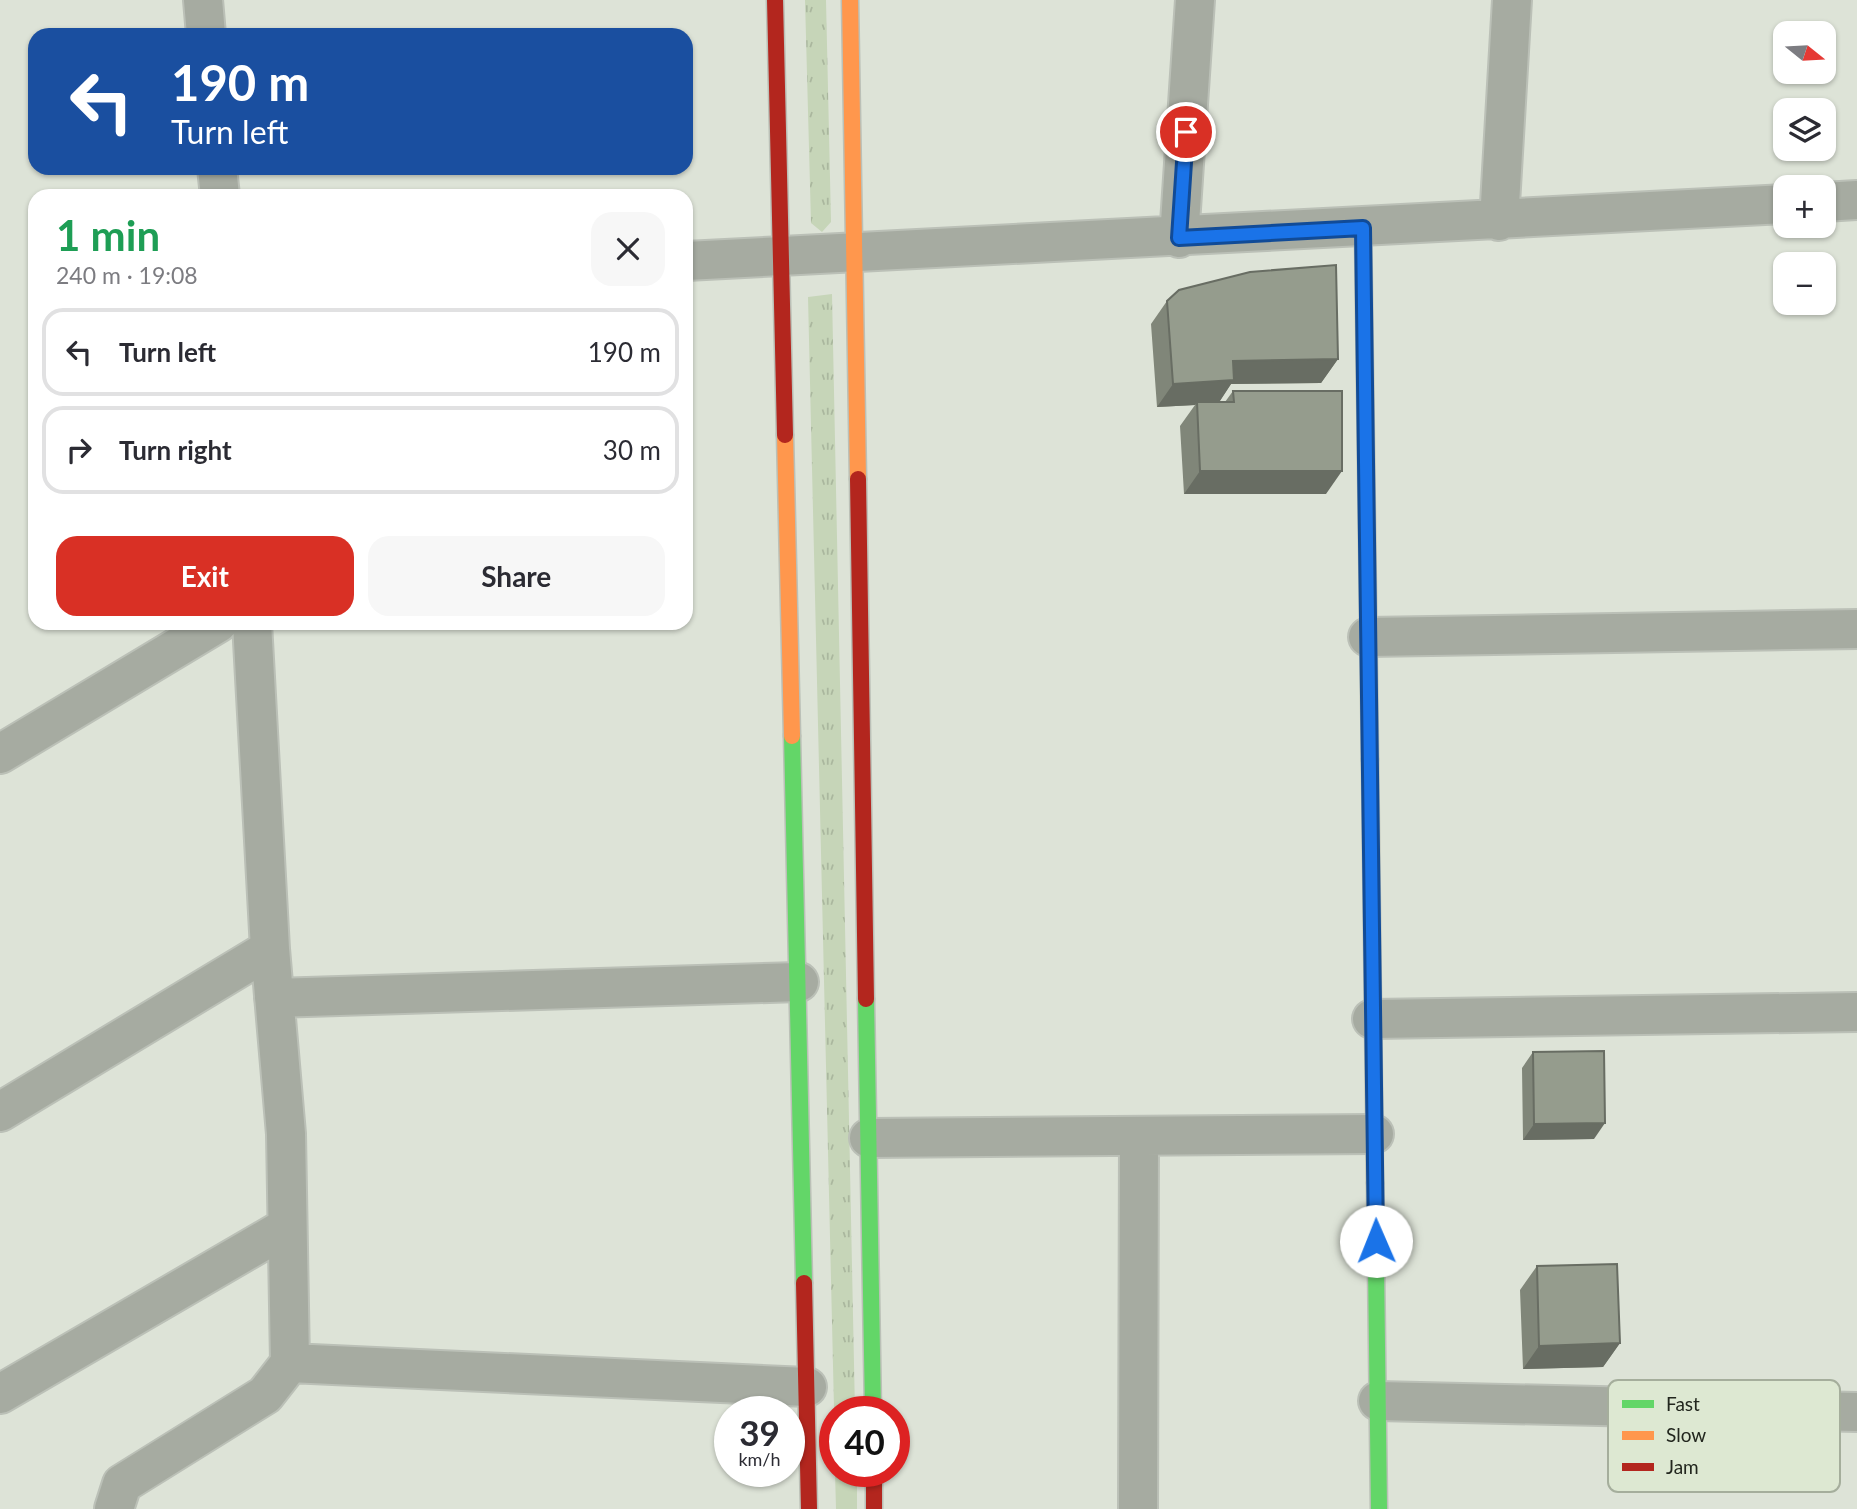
<!DOCTYPE html>
<html lang="en">
<head>
<meta charset="utf-8">
<style>
	body { margin:0; font-family:Lato,sans-serif; background:#f7f7f7; color:#2b2b33; height:100vh; display:flex; flex-direction:column; font-size:26px; white-space:nowrap }
	* { box-sizing:border-box; margin:0 }
	p { font-size:23px; color:#7c7c81 }
	.icon { flex:none; width:38px; height:38px; fill:none; stroke:currentColor; stroke-width:2; stroke-linecap:round; stroke-linejoin:round }
	.map { position:relative; flex:1; overflow:hidden }
	.side { position:absolute; left:28px; top:189px; width:665px; height:441px; display:flex; flex-direction:column; background:#fff; border-radius:21px; box-shadow:0 2px 5px #0004 }
	.side>* { flex:none }
	.guide { position:absolute; left:28px; top:28px; width:665px; height:147px; border-radius:21px; box-shadow:0 2px 5px #0004; background:#1a4fa0; color:#fff; overflow:hidden }
	.needle { width:46px; rotate:108deg }
	.fabs { position:absolute; left:1773px; top:21px; display:grid; gap:14px }
	.fabs a { display:grid; place-items:center; width:63px; height:63px; border-radius:14px; background:#fff; box-shadow:0 2px 5px #0004; font-size:35px }
	.speed { position:absolute; left:714px; top:1396px; display:flex; gap:14px; font-size:35px; font-weight:700; text-align:center }
	.speed>* { display:grid; place-content:center; width:91px; height:91px; border-radius:50%; background:#fff; box-shadow:0 2px 5px #0004; line-height:1 }
	.speed small { font-size:18px; font-weight:400 }
	.speed .limit { border:10px solid #d22; background:#fff; color:#111 }
	.pin { position:absolute; display:grid; place-items:center; width:60px; height:60px; color:#fff; margin:-30px; border:4px solid #fff; border-radius:50%; box-shadow:0 2px 7px #0007 }
	.me { position:absolute; width:77px; margin:-38px; rotate:359deg; stroke-linejoin:round; filter:drop-shadow(0 0 5px #0008) }
	.turn { display:flex; align-items:center; gap:24px; height:147px; padding:0 28px; font-size:32px }
	.turn .icon { width:91px; height:91px; stroke-width:2.5 }
	.turn b { display:block; font-size:49px; line-height:60px }
	.round { display:grid; place-items:center; flex:none; width:74px; height:74px; border-radius:21px; background:#f7f7f7 }
	.overview { display:flex; align-items:center; justify-content:space-between; height:119px; padding:0 28px }
	h1 { font-size:42px; font-weight:700; line-height:52px; color:#1e9e55 }
	.action { display:flex; gap:14px; margin-top:auto; padding:14px 28px }
	.action a { flex:1; height:80px; border-radius:21px; background:#d93025; color:#fff; font-size:28px; font-weight:700; line-height:80px; text-align:center }
	.action a+a { background:#f7f7f7; color:#2b2b33 }
	ul { padding:0; list-style:none }
	li { display:flex; align-items:center; gap:21px; height:88px; margin:0 14px 10px; padding:0 14px; border:4px solid #e1e1e2; border-radius:21px }
	li div { flex:1 }
	li b { display:block; font-size:26px }
	li em { font-style:normal }
	.map>svg:first-child { display:block }
</style>
</head>
<body>
<div class="map">
<svg width="1857" height="1509" viewBox="0 0 1857 1509">
	<defs>
		<pattern id="grass-tufts" width="24" height="20" patternUnits="userSpaceOnUse" patternTransform="scale(1.75)"><rect width="24" height="20" fill="#c6d5b8"/><path d="M3 7l-1-3M5 7V3M7 7l1-3M15 17l-1-3M17 17v-4M19 17l1-3" fill="none" stroke="#aab79e"/></pattern>
	</defs>
	<rect width="100%" height="100%" fill="#dde3d7"/>
	<path fill="url(#grass-tufts)" d="M805 0H826L831 222 822 232 811 223Z
		M832 294 855 1412H835V1451L808 297Z
		M835 1472H857V1509H836Z"/>
	<g fill="none" stroke-linecap="round" stroke-linejoin="round">
		<g stroke="#bbc0b7" stroke-width="42">
			<path id="street" d="M203 0 206 35
				M217 168 220 196
				M1824 202 1857 200
				M1499 221 1512 0
				M1179 238 1195 0
				M686 261 1785 204
				M1368 637 1857 629
				M0 754 218 623
				M274 998 799 982
				M1372 1019 1857 1012
				M0 1112 270 949
				M869 1138 1374 1134
				M290 1363 807 1387
				M0 1394 287 1227
				M1378 1401 1857 1412
				M114 1509 122 1484 265 1395 290 1363 286 1134 270 949 252 623
				M1138 1509 1139 1136"/>
		</g>
		<g stroke="#bbc0b7" stroke-width="19">
			<path id="fast" d="M1363 228 1370 759
				M792 736 804 1283
				M866 999 873 1412
				M1375 1183 1379 1509"/>
		</g>
		<g stroke="#bbc0b7" stroke-width="19">
			<path id="slow" d="M850 0 858 479
				M785 435 792 736"/>
		</g>
		<g stroke="#bbc0b7" stroke-width="19">
			<path id="jam" d="M775 0 785 435
				M858 479 866 999
				M1370 759 1375 1183
				M804 1283 809 1509
				M874 1472V1509"/>
		</g>
		<use href="#street" stroke="#a6aba1" stroke-width="38"/>
		<use href="#fast" stroke="#63d668" stroke-width="16"/>
		<use href="#slow" stroke="#ff974d" stroke-width="16"/>
		<use href="#jam" stroke="#b3261e" stroke-width="16"/>
	</g>
	<path fill="#808679" d="M1167 301 1338 359 1321 383 1231 384 1219 402H1225L1233 391 1326 494H1184L1180 426 1195 405 1157 407 1151 324Z
		M1533 1052 1594 1139 1523 1140 1522 1068Z
		M1537 1266 1620 1343 1603 1367 1523 1369 1520 1290Z"/>
	<path fill="#686d63" d="M1338 359 1321 383 1231 384 1218 404 1197 402 1195 405 1157 407 1173 384 1233 361Z
		M1200 471H1342L1326 494H1184Z
		M1605 1123 1594 1139 1523 1140 1534 1124Z
		M1620 1343 1603 1367 1523 1369 1539 1346Z"/>
	<path fill="#959c8d" stroke="#686d63" stroke-width="2" d="M1336 265 1338 359 1233 361 1234 380 1173 384 1167 301 1179 290 1250 272Z
		M1233 391H1342V471H1200L1197 402H1234Z
		M1604 1051 1605 1123 1534 1124 1533 1052Z
		M1617 1264 1620 1343 1539 1346 1537 1266Z"/>
	<g fill="none" stroke-linecap="round" stroke-linejoin="round">
		<g stroke="#114b97" stroke-width="18">
			<path id="route" d="M1186 132 1179 238 1363 228 1376 1241"/>
		</g>
		<use href="#route" stroke="#1a73e8" stroke-width="12"/>
	</g>
	<rect x="1608" y="1380" width="232" height="112" rx="10" fill="#dde8d2" stroke="#a5ae9c" stroke-width="2"/>
	<rect x="1622" y="1400" width="32" height="8" fill="#63d668"/>
	<rect x="1622" y="1431" width="32" height="9" fill="#ff974d"/>
	<rect x="1622" y="1463" width="32" height="8" fill="#b3261e"/>
	<g font-size="19" fill="#22261e">
		<text x="1666" y="1411">Fast</text>
		<text x="1666" y="1442">Slow</text>
		<text x="1666" y="1474">Jam</text>
	</g>
</svg>
<div class="fabs">
<a><svg class="needle" viewBox="-14 -14 28 28"><path d="M0-13l5 13h-10z" fill="#e53935"/><path d="M0 13l5-13h-10z" fill="#7c7c81"/></svg></a>
<a><svg class="icon" aria-label="layers" viewBox="0 0 24 24"><path d="M12 4l9 5-9 5-9-5zM3 14l9 5 9-5"/></svg></a>
<a>+</a>
<a>−</a>
</div>
<div class="speed"><div>39<small>km/h</small></div><div class="limit">40</div></div>
<div class="pin" style="left:1186px;top:132px;background:#d93025"><svg class="icon" aria-label="arrive" viewBox="0 0 24 24"><path d="M6 21V4h12l-3 4 3 4H6"/></svg></div>
<svg class="me" style="left:1376px;top:1241px" viewBox="-20 -20 40 40"><circle r="19" fill="#fff"/><path d="M0-13L10 11 0 6-10 11z" fill="#1a73e8"/></svg>
<div class="guide">
<div class="turn"><svg class="icon" aria-label="left" viewBox="0 0 24 24"><path d="M17 20v-9H6M10 6l-5 5 5 5"/></svg><div><b>190 m</b>Turn left</div></div>
</div>
<section class="side">
<div class="overview"><div><h1>1 min</h1><p>240 m · 19:08</p></div><a class="round"><svg class="icon" aria-label="close" viewBox="0 0 24 24"><path d="M6 6l12 12M18 6L6 18"/></svg></a></div>
<ul>
<li><svg class="icon" aria-label="left" viewBox="0 0 24 24"><path d="M17 20v-9H6M10 6l-5 5 5 5"/></svg><div><b>Turn left</b></div><em>190 m</em></li>
<li><svg class="icon" aria-label="right" viewBox="0 0 24 24"><path d="M7 20v-9h11M14 6l5 5-5 5"/></svg><div><b>Turn right</b></div><em>30 m</em></li>
</ul>
<div class="action"><a>Exit</a><a>Share</a></div>
</section>
</div>
</body>
</html>
